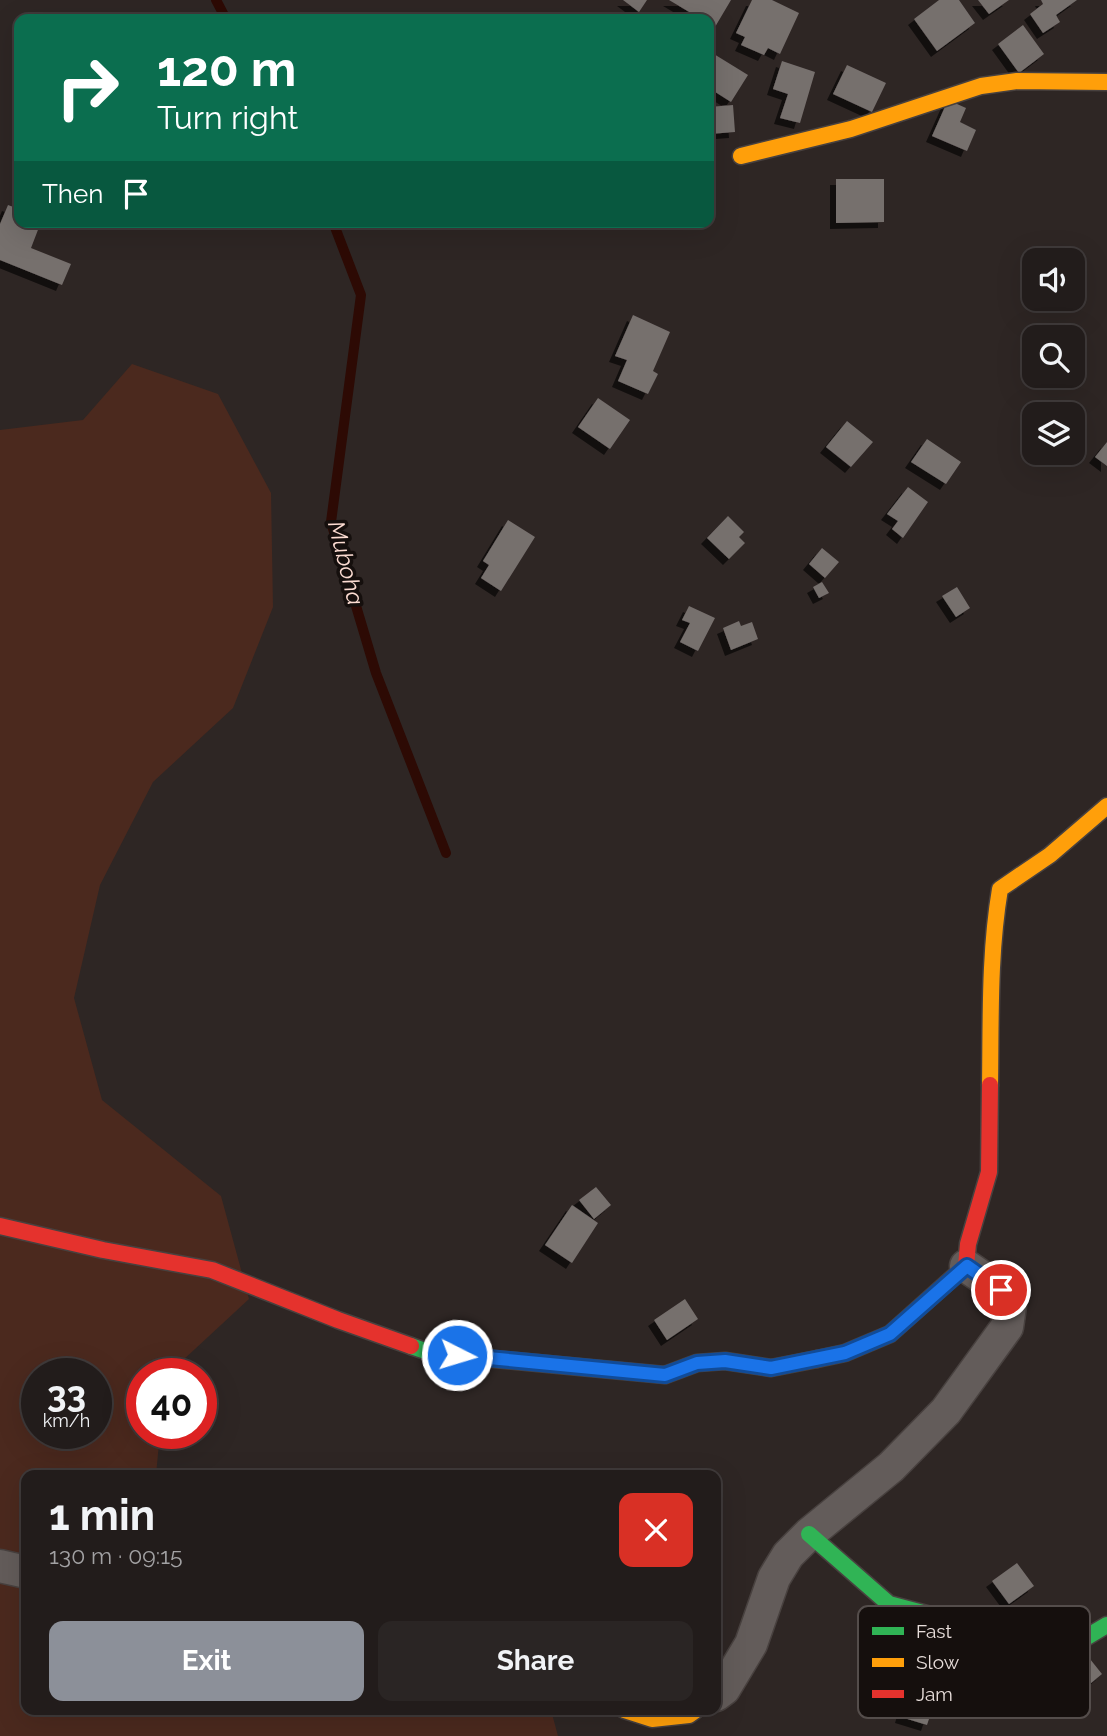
<!DOCTYPE html>
<html lang="en">
<head>
<meta charset="utf-8">
<style>
	body { margin:0; font-family:Raleway,sans-serif; background:#2a2524; color:#f1f3f6; height:100vh; display:flex; flex-direction:column; font-size:26px; white-space:nowrap }
	* { box-sizing:border-box; margin:0 }
	p { font-size:23px; color:#a2a1a3 }
	.icon { flex:none; width:38px; height:38px; fill:none; stroke:currentColor; stroke-width:2; stroke-linecap:round; stroke-linejoin:round }
	.map { position:relative; flex:1; overflow:hidden }
	.panel { position:absolute; left:21px; top:1470px; width:700px; height:245px; display:flex; flex-direction:column; background:#221c1b; border-radius:14px; box-shadow:0 7px 28px #0002,0 0 0 2px #3f3a3a }
	.panel>* { flex:none }
	.guide { position:absolute; left:14px; top:14px; width:700px; height:214px; border-radius:14px; box-shadow:0 7px 28px #0002,0 0 0 2px #3f3a3a; background:#0b6e4f; color:#fff; overflow:hidden }
	.buttons { position:absolute; left:1022px; top:248px; display:grid; gap:14px }
	.buttons a { display:grid; place-items:center; width:63px; height:63px; border-radius:14px; background:#221c1b; box-shadow:0 7px 28px #0002,0 0 0 2px #3f3a3a; font-size:35px }
	.speed { position:absolute; left:21px; top:1358px; display:flex; gap:14px; font-size:35px; font-weight:700; text-align:center }
	.speed>* { display:grid; place-content:center; width:91px; height:91px; border-radius:50%; background:#221c1b; box-shadow:0 7px 28px #0002,0 0 0 2px #3f3a3a; line-height:1 }
	.speed small { font-size:18px; font-weight:400 }
	.speed .limit { border:10px solid #d22; background:#fff; color:#111 }
	.pin { position:absolute; display:grid; place-items:center; width:60px; height:60px; color:#fff; margin:-30px; border:4px solid #fff; border-radius:50%; box-shadow:0 2px 7px #0007 }
	.me { position:absolute; width:77px; margin:-38px; rotate:95deg; stroke-linejoin:round; filter:drop-shadow(0 0 5px #0008) }
	.turn { display:flex; align-items:center; gap:24px; height:147px; padding:0 28px; font-size:32px }
	.turn .icon { width:91px; height:91px; stroke-width:2.5 }
	.turn b { display:block; font-size:49px; line-height:60px }
	.then { display:flex; align-items:center; height:66px; padding:0 28px; background:#0003; gap:14px; font-size:26px }
	.round { display:grid; place-items:center; flex:none; width:74px; height:74px; border-radius:14px; background:#2a2524 }
	.summary { display:flex; align-items:center; justify-content:space-between; height:119px; padding:0 28px }
	h1 { font-size:42px; font-weight:700; line-height:52px }
	.button { display:flex; gap:14px; margin-top:auto; padding:14px 28px }
	.button a { flex:1; height:80px; border-radius:14px; background:#8c9099; color:#fff; font-size:28px; font-weight:700; line-height:80px; text-align:center }
	.button a+a { background:#2a2524; color:#f1f3f6 }
	.map>svg:first-child { display:block }
</style>
</head>
<body>
<div class="map">
<svg width="1107" height="1736" viewBox="0 0 1107 1736">
	<defs>
		<filter id="shadow"><feDropShadow dx="-6" dy="6" stdDeviation="0" flood-color="#0009"/></filter>
	</defs>
	<rect width="100%" height="100%" fill="#2e2624"/>
	<path fill="#4b291e" fill-rule="evenodd" d="M132 364 218 394 271 493 273 607 233 708 153 782 100 885 74 998 102 1100 221 1196 249 1299 168 1374H142V1433H160L156 1475H26V1710H551L558 1736H0V430L83 420ZM37 1374H96V1433H37Z"/>
	<g fill="none" stroke-linecap="round" stroke-linejoin="round">
		<path stroke="#2d0a04" stroke-width="10" d="M216 0 226 19
			M333 222 361 295 331 522 376 673 446 853"/>
	</g>
	<path fill="#766f6d" filter="url(#shadow)" d="M623 0H647L639 12Z
		M669 0H731L715 27 709 24V19H701Z
		M752 0H772L799 13 780 54 768 48 764 55 741 45 745 37 736 33Z
		M939 0H959L975 23 937 51 914 19Z
		M978 0H1009L989 14Z
		M1041 0H1077L1056 15 1060 22 1043 33 1030 14 1043 4Z
		M661 12 672 19H657Z
		M1023 25 1044 54 1019 73 998 44Z
		M709 51 748 75 731 102 709 88Z
		M782 61 815 72 800 123 780 118 788 94 773 89Z
		M847 65 886 83 872 112 833 94Z
		M948 100 966 108 960 122 976 130 967 151 932 136Z
		M733 105 735 132 709 134V107Z
		M836 179H884V222L836 223Z
		M8 205 19 209V222H41L31 248 71 264 62 285 0 260V224Z
		M633 315 670 332 653 371 658 374 648 394 618 381 627 360 615 356Z
		M598 398 630 420 610 449 578 427Z
		M847 421 873 442 851 467 826 447Z
		M927 439 961 462 946 484 911 462Z
		M1107 442V466L1095 457Z
		M908 487 928 502 903 538 892 529 898 521 887 514Z
		M728 516 744 532 739 537 745 543 729 559 707 538Z
		M508 520 535 537 501 591 481 578 489 565 483 561Z
		M822 548 839 562 825 578 809 564Z
		M822 582 829 593 819 598 813 587Z
		M957 587 970 608 956 617 942 596Z
		M689 606 715 618 698 651 680 642 690 623 682 620Z
		M739 621 741 626 752 622 758 639 731 650 723 628Z
		M596 1187 611 1205 594 1219 579 1200Z
		M572 1205 598 1223 572 1263 545 1245Z
		M685 1299 698 1319 667 1340 654 1320Z
		M1017 1563 1034 1586 1009 1604 992 1581Z
		M1082 1649 1102 1674 1085 1688 1065 1663Z
		M908 1693 935 1701 927 1725 901 1717Z"/>
	<g fill="none" stroke-linecap="round" stroke-linejoin="round">
		<g stroke="#48413f" stroke-width="35">
			<path id="street" d="M0 1566 26 1572
				M716 1695 724 1689 751 1644 774 1578 788 1555 809 1534 891 1467 946 1411 1007 1327 1010 1306 1001 1290 966 1266"/>
		</g>
		<g stroke="#48413f" stroke-width="19">
			<path id="fast" d="M411 1346 431 1353 665 1375 697 1363 725 1361 771 1368 817 1359
				M809 1534 889 1604 953 1621 984 1632 1038 1661 1056 1658 1080 1641 1107 1625"/>
		</g>
		<g stroke="#48413f" stroke-width="19">
			<path id="slow" d="M741 156 851 129 981 86 1017 81 1107 82
				M990 1085C991 1019 989 954 1000 889L1050 855 1107 806
				M624 1710 652 1719 689 1715 696 1710"/>
		</g>
		<g stroke="#48413f" stroke-width="19">
			<path id="jam" d="M0 1226 103 1250 212 1270 338 1320 411 1346
				M817 1359 845 1353 890 1334 966 1266 968 1244 989 1172 990 1085"/>
		</g>
		<use href="#street" stroke="#635c5a" stroke-width="32"/>
		<use href="#fast" stroke="#30b455" stroke-width="16"/>
		<use href="#slow" stroke="#ff9f0a" stroke-width="16"/>
		<use href="#jam" stroke="#e5322d" stroke-width="16"/>
	</g>
	<g fill="none" stroke-linecap="round" stroke-linejoin="round">
		<g stroke="#114b97" stroke-width="18">
			<path id="route" d="M457 1355 665 1375 697 1363 725 1361 771 1368 845 1353 890 1334 967 1266 1001 1290"/>
		</g>
		<use href="#route" stroke="#1a73e8" stroke-width="12"/>
	</g>
	<g text-anchor="middle" stroke-width="7" stroke-linejoin="round" paint-order="stroke">
		<g font-size="23" font-style="italic" fill="#fcdcd2" stroke="#150f0d">
			<text transform="translate(346 563) rotate(76)" y="8">Muboha</text>
		</g>
	</g>
	<rect x="858" y="1606" width="232" height="112" rx="10" fill="#150f0d" stroke="#544d4b" stroke-width="2"/>
	<rect x="872" y="1627" width="32" height="8" fill="#30b455"/>
	<rect x="872" y="1658" width="32" height="9" fill="#ff9f0a"/>
	<rect x="872" y="1690" width="32" height="8" fill="#e5322d"/>
	<g font-size="19" fill="#e8dedb">
		<text x="916" y="1638">Fast</text>
		<text x="916" y="1669">Slow</text>
		<text x="916" y="1701">Jam</text>
	</g>
</svg>
<div class="buttons">
<a><svg class="icon" aria-label="sound" viewBox="0 0 24 24"><path d="M4 9h4l5-4v14l-5-4H4zM17 9q2 3 0 6"/></svg></a>
<a><svg class="icon" aria-label="search" viewBox="0 0 24 24"><circle cx="10" cy="10" r="6"/><path d="M15 15l6 6"/></svg></a>
<a><svg class="icon" aria-label="layers" viewBox="0 0 24 24"><path d="M12 4l9 5-9 5-9-5zM3 14l9 5 9-5"/></svg></a>
</div>
<div class="speed"><div>33<small>km/h</small></div><div class="limit">40</div></div>
<div class="pin" style="left:1001px;top:1290px;background:#d93025"><svg class="icon" aria-label="arrive" viewBox="0 0 24 24"><path d="M6 21V4h12l-3 4 3 4H6"/></svg></div>
<svg class="me" style="left:457px;top:1355px" viewBox="-20 -20 40 40"><circle r="17" fill="#1a73e8" stroke="#fff" stroke-width="3"/><path d="M0-11L8 9 0 5-8 9z" fill="#fff"/></svg>
<div class="guide">
<div class="turn"><svg class="icon" aria-label="right" viewBox="0 0 24 24"><path d="M7 20v-9h11M14 6l5 5-5 5"/></svg><div><b>120 m</b>Turn right</div></div>
<div class="then">Then<svg class="icon" aria-label="arrive" viewBox="0 0 24 24"><path d="M6 21V4h12l-3 4 3 4H6"/></svg></div>
</div>
<section class="panel">
<div class="summary"><div><h1>1 min</h1><p>130 m · 09:15</p></div><a class="round" style="background:#d93025;color:#fff"><svg class="icon" aria-label="close" viewBox="0 0 24 24"><path d="M6 6l12 12M18 6L6 18"/></svg></a></div>
<div class="button"><a>Exit</a><a>Share</a></div>
</section>
</div>
</body>
</html>
